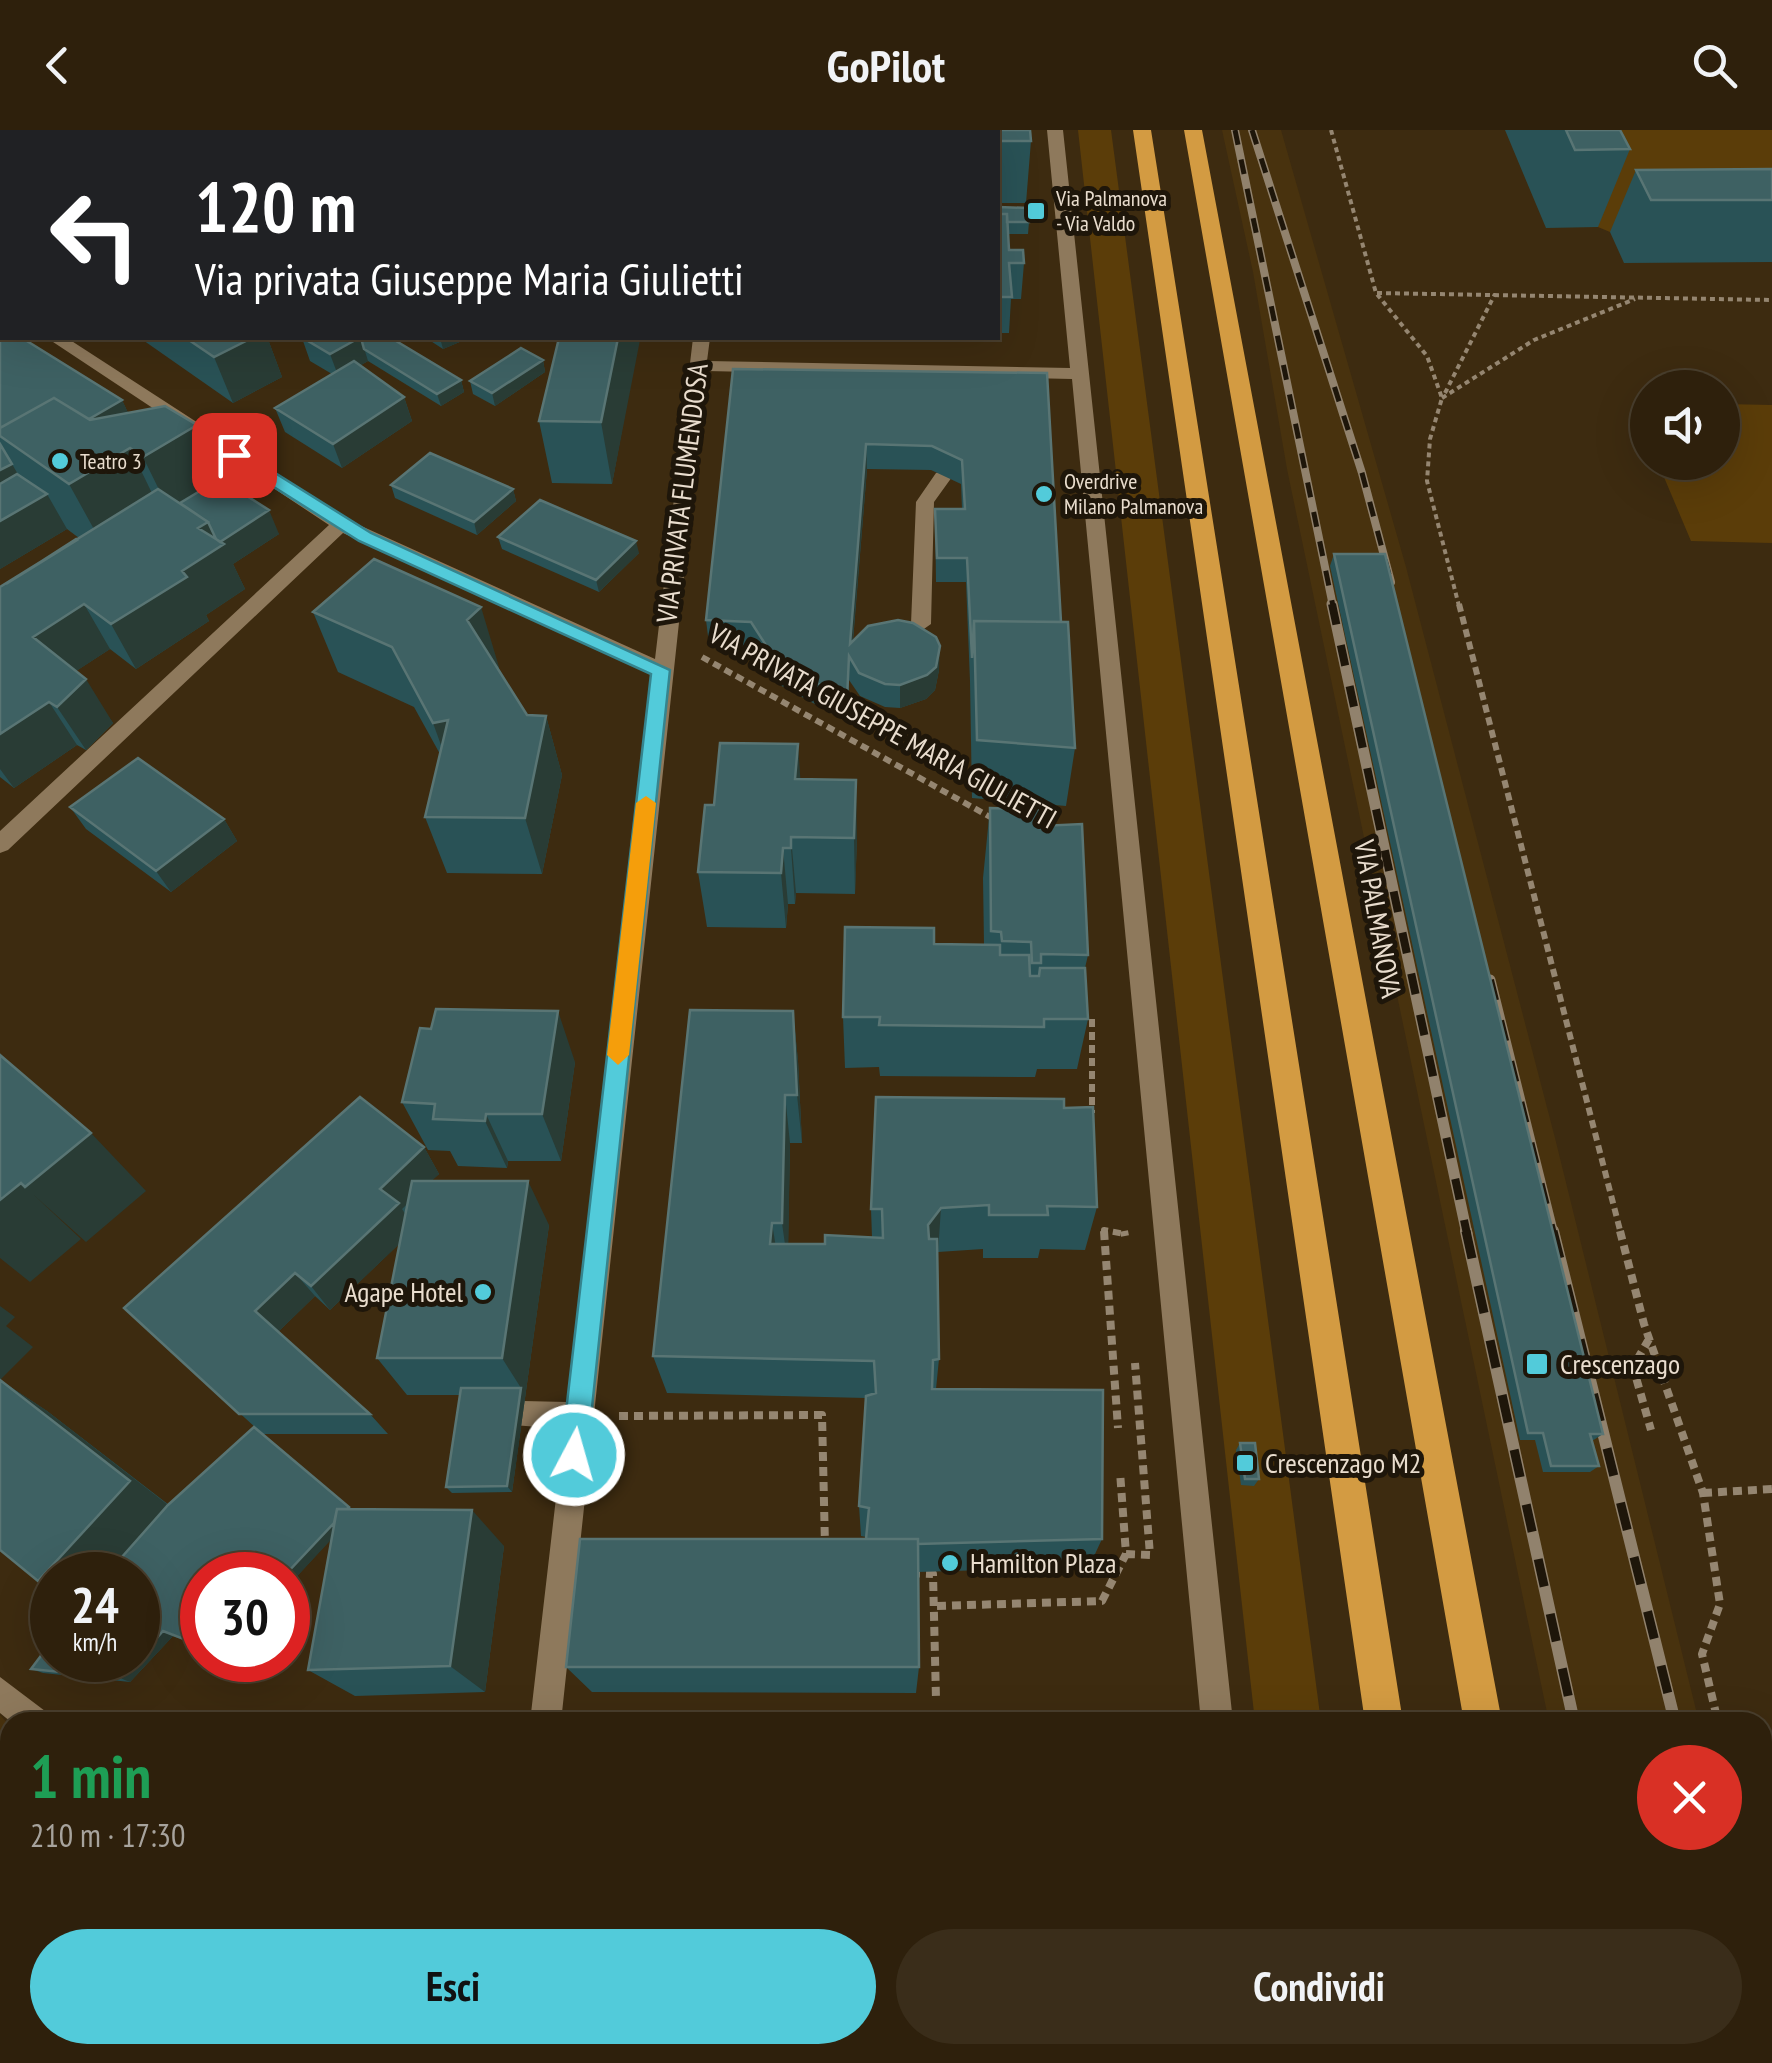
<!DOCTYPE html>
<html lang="it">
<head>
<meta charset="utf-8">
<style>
	body { margin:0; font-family:"PT Sans Narrow",sans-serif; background:#3a2d1a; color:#f1f3f6; height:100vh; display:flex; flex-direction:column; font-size:38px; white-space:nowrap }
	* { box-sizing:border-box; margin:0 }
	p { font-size:32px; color:#a7a39d }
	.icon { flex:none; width:55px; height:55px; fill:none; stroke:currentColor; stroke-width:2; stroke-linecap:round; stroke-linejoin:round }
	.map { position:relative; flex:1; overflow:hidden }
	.drawer { position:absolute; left:0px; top:1582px; width:1772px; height:352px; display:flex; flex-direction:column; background:#2e200c; border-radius:30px 30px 0 0; box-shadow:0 10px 40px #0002,0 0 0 2px #493e2d }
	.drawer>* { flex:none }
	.banner { position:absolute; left:0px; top:0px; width:1000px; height:210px; box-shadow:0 10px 40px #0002,0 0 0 2px #493e2d; background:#202124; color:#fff; overflow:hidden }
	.controls { position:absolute; left:1630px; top:240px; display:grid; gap:20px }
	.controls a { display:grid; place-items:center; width:110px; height:110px; border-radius:50%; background:#2e200c; box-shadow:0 10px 40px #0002,0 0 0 2px #493e2d; font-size:50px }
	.speed { position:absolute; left:30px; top:1422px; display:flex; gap:20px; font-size:50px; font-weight:700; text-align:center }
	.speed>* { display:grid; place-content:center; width:130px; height:130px; border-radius:50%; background:#2e200c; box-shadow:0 10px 40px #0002,0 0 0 2px #493e2d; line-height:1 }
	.speed small { font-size:25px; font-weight:400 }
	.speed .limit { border:15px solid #d22; background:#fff; color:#111 }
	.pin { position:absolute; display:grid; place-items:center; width:85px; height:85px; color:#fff; margin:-42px; border-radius:20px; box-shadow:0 5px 15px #0006 }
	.me { position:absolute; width:110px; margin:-55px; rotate:6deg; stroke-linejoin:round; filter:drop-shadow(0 0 8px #0008) }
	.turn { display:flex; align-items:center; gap:35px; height:210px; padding:0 30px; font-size:45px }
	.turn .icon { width:130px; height:130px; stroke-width:2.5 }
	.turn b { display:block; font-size:70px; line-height:85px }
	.round { display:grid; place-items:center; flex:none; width:105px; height:105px; border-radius:52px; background:#3a2d1a }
	.overview { display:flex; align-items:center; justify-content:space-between; height:170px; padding:0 30px }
	h1 { font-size:60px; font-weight:800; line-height:75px; color:#1e9e55 }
	.button { display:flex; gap:20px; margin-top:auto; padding:20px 30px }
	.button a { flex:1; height:115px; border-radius:60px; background:#52cbda; color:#111; font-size:40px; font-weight:800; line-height:115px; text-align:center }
	.button a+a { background:#3a2d1a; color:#f1f3f6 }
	header { display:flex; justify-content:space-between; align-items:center; height:130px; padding:0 30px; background:#2e200c; font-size:45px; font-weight:800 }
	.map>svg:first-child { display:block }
</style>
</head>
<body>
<header><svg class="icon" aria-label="back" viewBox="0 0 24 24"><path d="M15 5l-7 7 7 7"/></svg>GoPilot<svg class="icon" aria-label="search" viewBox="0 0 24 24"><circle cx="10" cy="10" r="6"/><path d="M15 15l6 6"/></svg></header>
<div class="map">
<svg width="1772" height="1933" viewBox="0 0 1772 1933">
	<rect width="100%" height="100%" fill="#3d2b10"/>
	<path fill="#48320e" d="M1222 0H1281L1406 437 1555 1008 1699 1592H1549L1287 339 1253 142Z
		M0 1585 10 1596V1925H336L344 1933H0Z
		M1763 1841 1772 1878V1933H1624L1622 1925H1762Z"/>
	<path fill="#5b3d09" d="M1078 0H1111L1321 1592H1255Z
		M1555 0H1772V101L1610 102 1598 97Z
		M1723 274 1772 275V413L1691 411 1658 333 1722 332Z"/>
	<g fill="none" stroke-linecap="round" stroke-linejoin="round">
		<path stroke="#958671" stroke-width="4" stroke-dasharray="5 4" stroke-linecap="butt" d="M1331 0 1376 163 1427 226 1442 268 1430 309 1427 351 1459 476
			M1377 163 1772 170
			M1445 263 1495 164
			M1442 268 1534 210 1635 169"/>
		<path stroke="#958671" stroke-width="6" stroke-dasharray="8 5" stroke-linecap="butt" d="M1459 474 1621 1104
			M702 527 992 688
			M1092 889V983
			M1104 1104V1100L1125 1104"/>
		<path stroke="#958671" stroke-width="8" stroke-dasharray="9 6" stroke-linecap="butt" d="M1104 1101 1118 1298
			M1124 1101 1125 1106
			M1620 1101 1644 1194 1703 1363 1720 1474 1702 1524 1718 1592
			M1649 1209 1633 1237 1651 1300
			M619 1286 822 1285 825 1416
			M1703 1363 1772 1359
			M1126 1424 1150 1425 1135 1233
			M911 1443 933 1444 936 1569
			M937 1476 1102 1471 1126 1424 1120 1342
			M1762 1781 1772 1815"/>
		<path fill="#8e795c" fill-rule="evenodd" d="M610 0H628L630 2H612Z
			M722 0H738V2H723Z
			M1047 0H1063L1233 1592H1201L1072 249 706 241 561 1592H530L564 1299 513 1295 509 1285 513 1275 523 1271 567 1272 653 545 343 403 8 720 0 723V701L329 395 47 208H67L348 390 655 529 693 208H710L707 231 1070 238Z
			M0 166 2 167V178H0Z
			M943 341 952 347 934 372 931 494 921 501 911 494 916 372 936 343Z
			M0 1547 45 1581 49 1592H11L0 1583Z
			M588 1925H622L623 1933H589Z
			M1235 1925H1269L1270 1933H1236Z"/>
		<path fill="#d39b42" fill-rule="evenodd" d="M1133 0H1151L1403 1592H1365Z
			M1184 0H1202L1502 1592H1464Z
			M1414 1925H1456L1457 1933H1415Z
			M1523 1925H1565L1566 1933H1524Z"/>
		<g stroke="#91826d" stroke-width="8">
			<path id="rail-far2" d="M1235 0 1333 476
				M1252 0 1362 343 1391 452"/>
		</g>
		<g stroke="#91826d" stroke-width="11">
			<path id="rail-far1" d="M1332 474 1467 1104
				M1490 850 1553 1104"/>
		</g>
		<g stroke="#91826d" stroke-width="12">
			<path id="rail" d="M1466 1101 1574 1592
				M1553 1101 1675 1592
				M1650 1925 1652 1933
				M1757 1925 1759 1933"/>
		</g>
		<use href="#rail-far2" stroke="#1e160a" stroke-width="5" stroke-dasharray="15" stroke-linecap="butt"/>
		<use href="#rail-far1" stroke="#1e160a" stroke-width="8" stroke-dasharray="21" stroke-linecap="butt"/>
		<use href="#rail" stroke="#1e160a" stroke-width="9" stroke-dasharray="28" stroke-linecap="butt"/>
	</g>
	<path fill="#295256" d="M779 0H882V2H830V1Z
		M907 0H1030L1031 11 1026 73H998V2H907Z
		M1505 0H1620L1630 19 1598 97 1546 98Z
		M1772 39V132L1624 133 1610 102 1636 40Z
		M2 42V124L0 123V43Z
		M998 77 1029 92 1028 104H1008L1009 120 1024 133 1021 169H1011L1009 203H998Z
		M0 206 122 270 128 283 220 349 279 404 233 434 245 459 206 485 209 491 136 539 110 519 76 541 113 593 86 620 77 615 14 658 0 647V457L79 408 67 399 0 439Z
		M140 208H279L269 212 282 247 233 273Z
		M302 208H391L461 250 464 262 441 276 368 231 361 235 404 267 412 291 342 338 285 302 275 278 332 244 310 231Z
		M426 208H469L443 219Z
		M559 208H639L612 354 552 353 539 291Z
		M738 208H896V212H739Z
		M543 230 545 242 495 276 473 264 470 251Z
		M733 239 1047 243 1061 492 1075 618 1066 676 972 668 970 551 966 452H936L935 379H962L961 354 931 340 867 339 853 511 939 540 935 560 926 569 900 578 885 577 860 566 849 550 848 592 778 554 753 516 709 514 706 490Z
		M391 355 513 359 516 371 477 405 395 368Z
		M498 407 639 423 599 462 502 419Z
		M1334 424 1603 1304 1592 1311 1599 1336 1590 1342H1543L1535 1310H1520L1330 436Z
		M313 482 499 537 498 538 527 585 546 586 562 645 542 744 447 743 425 687 440 624 414 577 338 542Z
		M800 649 857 707 855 764 796 763 795 774H788L786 798 707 797 698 742 714 675Z
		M70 677 224 689 237 711 171 762 86 699Z
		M990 678 1041 696 1088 825 1085 838 1088 889 1077 939H1037L1035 947 880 946 879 937 845 938 843 887 934 814 984 815 983 748Z
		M793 881 798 931 802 1013H790L788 1114H825L872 1107 871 1079 1064 978 1097 1077 1085 1120 1040 1119 1038 1128H983V1119L938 1122 939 1229 936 1259 1102 1409 1089 1437 918 1442 919 1537 916 1563 592 1562 566 1537 866 1409V1407L861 1406 859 1376 866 1268 667 1263 653 1226Z
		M431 899 575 932 561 1031H508L507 1038 458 1036 450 1021 428 1020 402 972Z
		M424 1017 439 1044 431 1051 549 1095 512 1362 452 1363 446 1357 460 1265H407L377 1228 400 1113 330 1180 315 1166 278 1202 370 1284 388 1304H262L352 1379 504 1416 485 1562 355 1566 308 1540 331 1409 288 1456V1445H202V1517L173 1506 130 1552 43 1543 31 1539 138 1445 0 1250 47 1281 169 1375 256 1298 124 1178Z
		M1240 1313 1259 1349 1254 1356 1241 1355 1236 1320Z"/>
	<path fill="#293c35" d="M446 0H500L495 2H441Z
		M242 208H279L269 212 282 247 233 273 214 227Z
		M359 208H361L368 231 339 248 330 224Z
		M440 208H469L443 219Z
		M618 208H639L640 210 612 354 601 292Z
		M543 230 545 242 495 276 492 263Z
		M461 250 464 262 441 276 437 264Z
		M404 267 412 291 342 338 333 314Z
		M122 270 144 316 130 318 168 396 111 430 69 354 27 325Z
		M197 295 231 373 169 380 143 327Z
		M866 314 867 339 851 531 850 514Z
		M12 334 34 372 47 364 67 399 0 439V340Z
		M513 359 516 371 477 405 474 392Z
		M269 380 279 404 233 434 245 459 206 485 209 491 136 539 111 494 182 441 198 398 208 392Z
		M636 411 639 423 599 462 596 450Z
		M84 474 110 519 61 551 33 507Z
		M481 477 499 537 486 550 467 490Z
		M940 516 939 540 935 560 926 569 900 578V555Z
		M849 526V550L848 592 847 569Z
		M86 549 113 593 86 620 57 577Z
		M49 572 77 615 14 658 0 639V604Z
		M546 586 562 645 542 744 525 688Z
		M448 590 454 651 433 593Z
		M798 614 802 672 795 649Z
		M856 650 857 707 855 764 854 708Z
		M224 689 237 711 171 762 156 741Z
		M791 707 796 763 795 774 791 718Z
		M783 718 788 774 786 798 781 743Z
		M558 881 575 932 561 1031 542 984Z
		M793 881 798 931 802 1013 797 965Z
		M785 965 790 1013 788 1136 782 1093Z
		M486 984 508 1031 507 1038 485 991Z
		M91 1003 146 1061 86 1112 25 1057Z
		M424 1017 439 1044 402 1079 415 1099 330 1180 311 1156 380 1059Z
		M528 1051 549 1095 512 1362 507 1356 521 1258 502 1228Z
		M21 1053 81 1109 30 1152 0 1128V1070Z
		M941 1078 938 1122 926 1138 928 1095Z
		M772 1093 779 1136 770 1114Z
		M295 1143 315 1166 276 1204 255 1181Z
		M0 1176 15 1187 6 1196 33 1217 0 1250Z
		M0 1250 47 1281 177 1382 121 1445H52V1458L38 1451Z
		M349 1377 356 1383 288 1456V1445H285Z
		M472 1380 504 1416 485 1562 450 1536Z
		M163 1501 173 1506 130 1552 120 1548Z"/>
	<path fill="#3e6163" stroke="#597574" stroke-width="2.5" d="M272 0H387L382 2H266Z
		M388 0H446L441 2H388Z
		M556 0H616L619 2H550Z
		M908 0H1030L1031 11H998V2H908Z
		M1566 0H1620L1630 19 1575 20Z
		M1772 39V70H1651L1636 40Z
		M2 42V93L0 92V43Z
		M998 77 1028 78 1029 92H1007V84H998Z
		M998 84H1007L1009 120H1023L1024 133H1009L1012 167H998Z
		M2 205V208H22L122 270 89 289 54 268 0 298V206Z
		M186 208H252L214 227Z
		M303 208H359L330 224Z
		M361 208H391L461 250 437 264 364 219Z
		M559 208H618L601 292 539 291Z
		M521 218 543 230 492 263 470 251Z
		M354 231 404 267 333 314 275 278Z
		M733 239 1047 243 1061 492 974 491 972 528 967 428H937L935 379H965L962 330 932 316 866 314 850 514 868 496 898 490 913 493 936 507 940 516 936 537 927 545 900 555 885 554 859 543 849 526 847 569 776 531 751 492 706 490Z
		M54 268 90 290 165 276 197 295 143 327 130 318 69 354 0 306V298Z
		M0 314 12 334 0 340Z
		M430 323 513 359 474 392 391 355Z
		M17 344 47 364 0 391V354Z
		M220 349 269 380 220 412 216 409 208 392 180 373Z
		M158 359 208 392 198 398 224 414 182 441 187 447 111 494 84 474 33 507 86 549 57 577 49 572 0 604V457Z
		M540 370 636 411 596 450 498 407Z
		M76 409 77 410 6 454Z
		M1334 424H1385L1603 1304H1590L1599 1336H1551L1543 1303H1528Z
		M374 429 481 477 467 490 527 585 546 586 525 688 425 687 448 590 433 593 392 517 313 482Z
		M974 491 1068 492 1075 618 977 610Z
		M720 613 798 614 795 649 856 650 854 708 791 707V718H783L781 743 698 742 705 675H714Z
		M138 628 224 689 156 741 70 677Z
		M990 678 1041 680V696L1082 694 1088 825 1041 824V833H1032L1031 812 1002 811 1001 802 991 801Z
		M845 797 934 798V814L1000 815V825H1029L1030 846H1039L1040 838H1085L1088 889H1044V897L879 895 880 887H843Z
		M436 879 558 881 542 984H486L485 991 433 989 435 974 402 972 420 898 431 899Z
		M690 880 793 881 797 965H785L782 1093H772L770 1114H825V1105L883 1108 882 1079H871L876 967 1064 969V978L1093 977 1097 1077 1047 1076 1048 1085H989V1075L941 1078 928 1095 929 1109H937L939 1229 933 1230 932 1259 1103 1260 1102 1409 918 1414V1409H866L869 1378 859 1376 866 1266 876 1263 874 1231 653 1226Z
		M0 925 91 1003 25 1057 21 1053 0 1070Z
		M360 967 424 1017 380 1059 399 1073 311 1156 295 1143 255 1181 370 1284H239L124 1178Z
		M412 1051H528L502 1228H377Z
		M0 1250 130 1351 38 1451 0 1420Z
		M461 1258H521L507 1356 446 1357Z
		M254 1297 349 1377 347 1379H337L334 1393 285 1445H202V1516L163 1501 138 1529V1445H106L168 1375Z
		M1240 1313H1255L1259 1349H1245Z
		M337 1379 472 1380 450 1536 308 1540Z
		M580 1409H918L919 1537H566Z
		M52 1511V1530H137L120 1548 31 1539Z"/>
	<path fill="#52cbda" stroke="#35848e" stroke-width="2.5" d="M228 321H240L371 403 670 540 587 1325 583 1334 574 1338 565 1334 561 1325 651 544 359 411 228 328Z"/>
	<path fill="#f59e0b" d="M646 666 656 673 629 925 618 935 607 925 636 673Z"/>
	<g fill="#52cbda" stroke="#1e160a" stroke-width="4">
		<rect x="1026" y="71" width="20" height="20" rx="5"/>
		<circle cx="60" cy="331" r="10"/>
		<circle cx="1044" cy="364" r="10"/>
		<circle cx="483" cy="1162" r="10"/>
		<rect x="1525" y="1222" width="24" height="24" rx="5"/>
		<rect x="1235" y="1323" width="20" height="20" rx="5"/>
		<circle cx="950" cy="1433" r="10"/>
	</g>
	<g text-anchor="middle" stroke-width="10" stroke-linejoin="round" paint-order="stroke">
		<g font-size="22" fill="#e9ddce" stroke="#1e160a" text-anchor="start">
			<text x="1056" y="76">Via Palmanova<tspan x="1056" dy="25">- Via Valdo</tspan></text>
			<text x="80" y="339">Teatro 3</text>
			<text x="1064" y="359">Overdrive<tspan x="1064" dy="25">Milano Palmanova</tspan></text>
		</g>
		<g font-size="28" fill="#e9ddce" stroke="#1e160a">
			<text transform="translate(682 363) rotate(-83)" y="10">VIA PRIVATA FLUMENDOSA</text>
			<text transform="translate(883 596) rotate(29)" y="10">VIA PRIVATA GIUSEPPE MARIA GIULIETTI</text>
			<text transform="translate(1378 789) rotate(80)" y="10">VIA PALMANOVA</text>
		</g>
		<g font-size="28" fill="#e9ddce" stroke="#1e160a" text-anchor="start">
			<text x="463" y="1172" text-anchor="end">Agape Hotel</text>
			<text x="1560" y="1244">Crescenzago</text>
			<text x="1265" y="1343">Crescenzago M2</text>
			<text x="970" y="1443">Hamilton Plaza</text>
		</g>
	</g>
</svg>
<div class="controls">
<a><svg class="icon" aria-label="sound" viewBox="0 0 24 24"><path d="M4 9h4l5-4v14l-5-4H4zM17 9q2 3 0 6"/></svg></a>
</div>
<div class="speed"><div>24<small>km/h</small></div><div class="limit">30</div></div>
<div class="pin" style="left:234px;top:325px;background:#d93025"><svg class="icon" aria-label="arrive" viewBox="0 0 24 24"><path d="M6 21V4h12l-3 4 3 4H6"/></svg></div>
<svg class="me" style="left:574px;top:1325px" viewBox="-20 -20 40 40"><circle r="17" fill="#52cbda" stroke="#fff" stroke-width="3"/><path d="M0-11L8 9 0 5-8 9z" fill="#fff"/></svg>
<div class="banner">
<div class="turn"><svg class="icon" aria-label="left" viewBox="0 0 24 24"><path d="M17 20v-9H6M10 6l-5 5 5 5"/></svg><div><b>120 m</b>Via privata Giuseppe Maria Giulietti</div></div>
</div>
<section class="drawer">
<div class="overview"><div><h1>1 min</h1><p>210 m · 17:30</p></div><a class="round" style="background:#d93025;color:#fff"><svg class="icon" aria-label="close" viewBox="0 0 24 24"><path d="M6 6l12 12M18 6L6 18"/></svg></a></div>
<div class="button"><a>Esci</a><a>Condividi</a></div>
</section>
</div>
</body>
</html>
